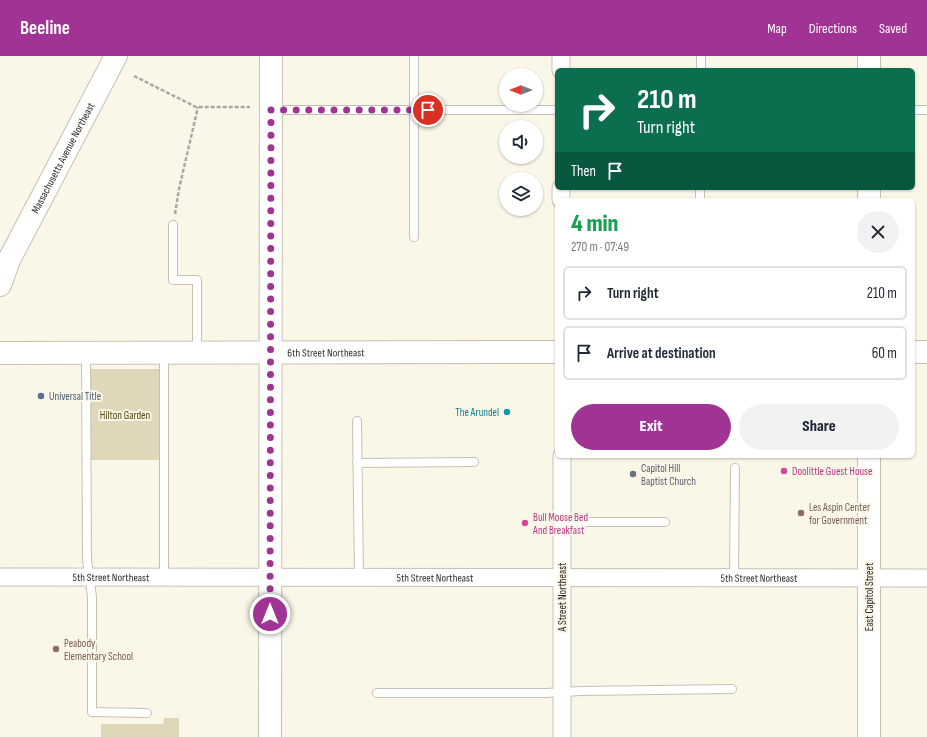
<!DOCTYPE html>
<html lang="en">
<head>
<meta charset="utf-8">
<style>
	body { margin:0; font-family:"Sofia Sans Condensed",sans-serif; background:#f2f2f3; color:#1f2937; height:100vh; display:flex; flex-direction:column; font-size:15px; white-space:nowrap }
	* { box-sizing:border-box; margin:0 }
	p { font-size:13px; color:#747a83 }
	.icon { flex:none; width:22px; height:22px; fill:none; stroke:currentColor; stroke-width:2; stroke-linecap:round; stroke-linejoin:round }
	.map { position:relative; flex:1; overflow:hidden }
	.sheet { position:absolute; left:555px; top:142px; width:360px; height:260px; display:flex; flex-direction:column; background:#fff; border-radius:6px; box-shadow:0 1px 3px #0004 }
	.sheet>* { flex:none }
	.guide { position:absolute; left:555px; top:12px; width:360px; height:122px; border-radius:6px; box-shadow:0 1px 3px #0004; background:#0b6e4f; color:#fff; overflow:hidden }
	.needle { width:26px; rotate:270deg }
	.controls { position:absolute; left:499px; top:12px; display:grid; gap:8px }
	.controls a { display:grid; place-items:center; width:44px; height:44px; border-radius:50%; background:#fff; box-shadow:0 1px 3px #0004; font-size:20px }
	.pin { position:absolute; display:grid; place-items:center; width:34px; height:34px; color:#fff; margin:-17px; border:2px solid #fff; border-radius:50%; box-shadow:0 1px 4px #0007 }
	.me { position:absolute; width:44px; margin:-22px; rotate:0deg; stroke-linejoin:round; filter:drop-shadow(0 0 3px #0008) }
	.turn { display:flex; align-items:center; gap:14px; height:84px; padding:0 16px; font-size:18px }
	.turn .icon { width:52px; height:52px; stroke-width:2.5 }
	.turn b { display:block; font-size:28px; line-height:34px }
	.then { display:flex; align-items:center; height:38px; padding:0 16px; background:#0003; gap:8px; font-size:15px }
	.round { display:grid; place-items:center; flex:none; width:42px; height:42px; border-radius:21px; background:#f2f2f3 }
	.summary { display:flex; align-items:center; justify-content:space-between; height:68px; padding:0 16px }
	h1 { font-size:24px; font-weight:800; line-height:30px; color:#1e9e55 }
	.action { display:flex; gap:8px; margin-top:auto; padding:8px 16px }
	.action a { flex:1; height:46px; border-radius:24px; background:#a03393; color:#fff; font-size:16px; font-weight:800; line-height:46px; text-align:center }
	.action a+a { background:#f2f2f3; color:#1f2937 }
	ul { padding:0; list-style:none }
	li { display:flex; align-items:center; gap:12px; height:54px; margin:0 8px 6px; padding:0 8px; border:2px solid #e0e1e3; border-radius:6px }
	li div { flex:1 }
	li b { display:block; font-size:15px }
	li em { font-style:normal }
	header { display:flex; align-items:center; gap:24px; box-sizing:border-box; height:56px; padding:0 20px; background:#a03393; color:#fff }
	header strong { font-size:19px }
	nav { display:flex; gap:22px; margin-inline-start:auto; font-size:14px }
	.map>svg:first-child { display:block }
</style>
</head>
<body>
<header>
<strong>Beeline</strong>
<nav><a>Map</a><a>Directions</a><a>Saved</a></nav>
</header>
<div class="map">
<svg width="927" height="681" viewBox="0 0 927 681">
	<rect width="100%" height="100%" fill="#faf7e9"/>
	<path fill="#dfd7b9" d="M91 313H160V404H91Z
		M164 662H179V681H101V668H163Z"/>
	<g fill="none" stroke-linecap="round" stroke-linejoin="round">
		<g stroke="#c5c1b4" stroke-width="10">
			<path id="lane" d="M414 0V181
				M701 14V0
				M272 54H557
				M913 54H927
				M700 144V132
				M173 169V224H197V296
				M164 297V521
				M86 298 87 504 92 541V656L147 657
				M357 365 359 521
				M357 407 474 406
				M562 466H665
				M734 521 735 412
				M377 637H546L581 635 732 633"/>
		</g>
		<g stroke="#c5c1b4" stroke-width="19">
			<g id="street">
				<path d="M561 0V14"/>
				<path d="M561 132V144"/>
				<path d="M562 400V681"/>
				<path id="s1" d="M0 521 927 522"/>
			</g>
		</g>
		<g stroke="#c5c1b4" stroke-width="24">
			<g id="secondary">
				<path d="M869 14V0"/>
				<path d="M869 144V132"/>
				<path d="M913 296H927"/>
				<path id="s2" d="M0 297 557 296"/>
				<path d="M270 681 271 0"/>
				<path d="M869 681V400"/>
			</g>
		</g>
		<g stroke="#c5c1b4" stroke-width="24">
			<g id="primary">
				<path id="s3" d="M0 229 9 204 116 0"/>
			</g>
		</g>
		<path stroke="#aba99e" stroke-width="2.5" stroke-dasharray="4 2" stroke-linecap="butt" d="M134 20 196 51H250
			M175 158 179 133 198 51"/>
		<use href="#lane" stroke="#fff" stroke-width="8"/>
		<use href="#street" stroke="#fff" stroke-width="17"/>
		<use href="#secondary" stroke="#fff" stroke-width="22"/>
		<use href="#primary" stroke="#fff" stroke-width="22"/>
	</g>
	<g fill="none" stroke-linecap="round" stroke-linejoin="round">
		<path stroke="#a03393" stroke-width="7" stroke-dasharray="0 12.6" d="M270 558 271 54H428"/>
	</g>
	<circle fill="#5c6f8a" stroke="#faf7e9" stroke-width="1.5" cx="41" cy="340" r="4"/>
	<circle fill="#0f9aa8" stroke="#faf7e9" stroke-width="1.5" cx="507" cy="356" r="4"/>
	<g fill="#d1479c" stroke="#faf7e9" stroke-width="1.5">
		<circle cx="784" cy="415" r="4"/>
		<circle cx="525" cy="467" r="4"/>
	</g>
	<circle fill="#6b7280" stroke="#faf7e9" stroke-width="1.5" cx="633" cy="418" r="4"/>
	<g fill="#8d6e63" stroke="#faf7e9" stroke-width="1.5">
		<circle cx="801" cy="457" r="4"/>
		<circle cx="56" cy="593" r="4"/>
	</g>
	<g text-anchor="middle" stroke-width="4" stroke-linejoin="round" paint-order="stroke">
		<g font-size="11" fill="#2c2b26" stroke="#faf7e9">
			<text dy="4" stroke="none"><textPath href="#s3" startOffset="142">Massachusetts Avenue Northeast</textPath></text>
			<text dy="4" stroke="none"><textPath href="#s2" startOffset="326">6th Street Northeast</textPath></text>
			<text dy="4" stroke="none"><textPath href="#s1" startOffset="111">5th Street Northeast</textPath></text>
			<text dy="4" stroke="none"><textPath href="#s1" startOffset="435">5th Street Northeast</textPath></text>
			<text dy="4" stroke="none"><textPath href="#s1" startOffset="759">5th Street Northeast</textPath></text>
			<text transform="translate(562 541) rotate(-90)" y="4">A Street Northeast</text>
			<text transform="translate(869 541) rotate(-90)" y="4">East Capitol Street</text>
		</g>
		<g font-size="11" fill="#4e5e75" stroke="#faf7e9" text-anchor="start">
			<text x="49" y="344">Universal Title</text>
		</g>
		<g font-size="11" fill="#0d838f" stroke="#faf7e9" text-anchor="end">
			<text x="499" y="360">The Arundel</text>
		</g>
		<g font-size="11" fill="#55460d" stroke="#faf7e9">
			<text x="125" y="363">Hilton Garden</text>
		</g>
		<g font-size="11" fill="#5b616d" stroke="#faf7e9" text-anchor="start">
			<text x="641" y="416">Capitol Hill<tspan x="641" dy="13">Baptist Church</tspan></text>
		</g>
		<g font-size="11" fill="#b23c85" stroke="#faf7e9" text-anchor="start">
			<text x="792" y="419">Doolittle Guest House</text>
			<text x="533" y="465">Bull Moose Bed<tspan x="533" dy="13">And Breakfast</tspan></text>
		</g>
		<g font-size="11" fill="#785e54" stroke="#faf7e9" text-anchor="start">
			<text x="809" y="455">Les Aspin Center<tspan x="809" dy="13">for Government</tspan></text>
			<text x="64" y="591">Peabody<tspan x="64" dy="13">Elementary School</tspan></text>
		</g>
	</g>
</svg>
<div class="controls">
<a><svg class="needle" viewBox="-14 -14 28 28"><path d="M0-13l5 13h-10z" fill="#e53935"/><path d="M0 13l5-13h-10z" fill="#747a83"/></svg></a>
<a><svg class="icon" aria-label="sound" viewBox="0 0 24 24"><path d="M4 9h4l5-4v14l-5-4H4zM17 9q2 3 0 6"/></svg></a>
<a><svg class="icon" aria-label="layers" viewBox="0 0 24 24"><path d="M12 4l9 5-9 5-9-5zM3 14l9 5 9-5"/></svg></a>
</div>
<div class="pin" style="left:428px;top:54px;background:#d93025"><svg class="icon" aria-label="arrive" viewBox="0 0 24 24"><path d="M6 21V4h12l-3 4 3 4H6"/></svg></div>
<svg class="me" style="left:270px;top:558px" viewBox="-20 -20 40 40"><circle r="17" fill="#a03393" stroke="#fff" stroke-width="3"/><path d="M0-11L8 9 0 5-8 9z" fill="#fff"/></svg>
<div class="guide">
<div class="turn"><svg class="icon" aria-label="right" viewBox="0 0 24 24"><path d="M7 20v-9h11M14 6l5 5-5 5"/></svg><div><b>210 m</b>Turn right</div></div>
<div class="then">Then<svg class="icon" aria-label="arrive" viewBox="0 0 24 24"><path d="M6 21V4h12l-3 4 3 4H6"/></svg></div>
</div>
<section class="sheet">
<div class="summary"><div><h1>4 min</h1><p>270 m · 07:49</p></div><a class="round"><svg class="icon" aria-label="close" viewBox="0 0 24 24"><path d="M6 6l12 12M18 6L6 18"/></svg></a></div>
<ul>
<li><svg class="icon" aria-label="right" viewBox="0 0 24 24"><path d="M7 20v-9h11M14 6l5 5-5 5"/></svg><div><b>Turn right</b></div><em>210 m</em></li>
<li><svg class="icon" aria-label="arrive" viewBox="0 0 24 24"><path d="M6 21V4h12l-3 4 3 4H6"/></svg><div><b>Arrive at destination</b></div><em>60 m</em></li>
</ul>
<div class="action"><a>Exit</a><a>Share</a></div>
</section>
</div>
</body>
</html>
